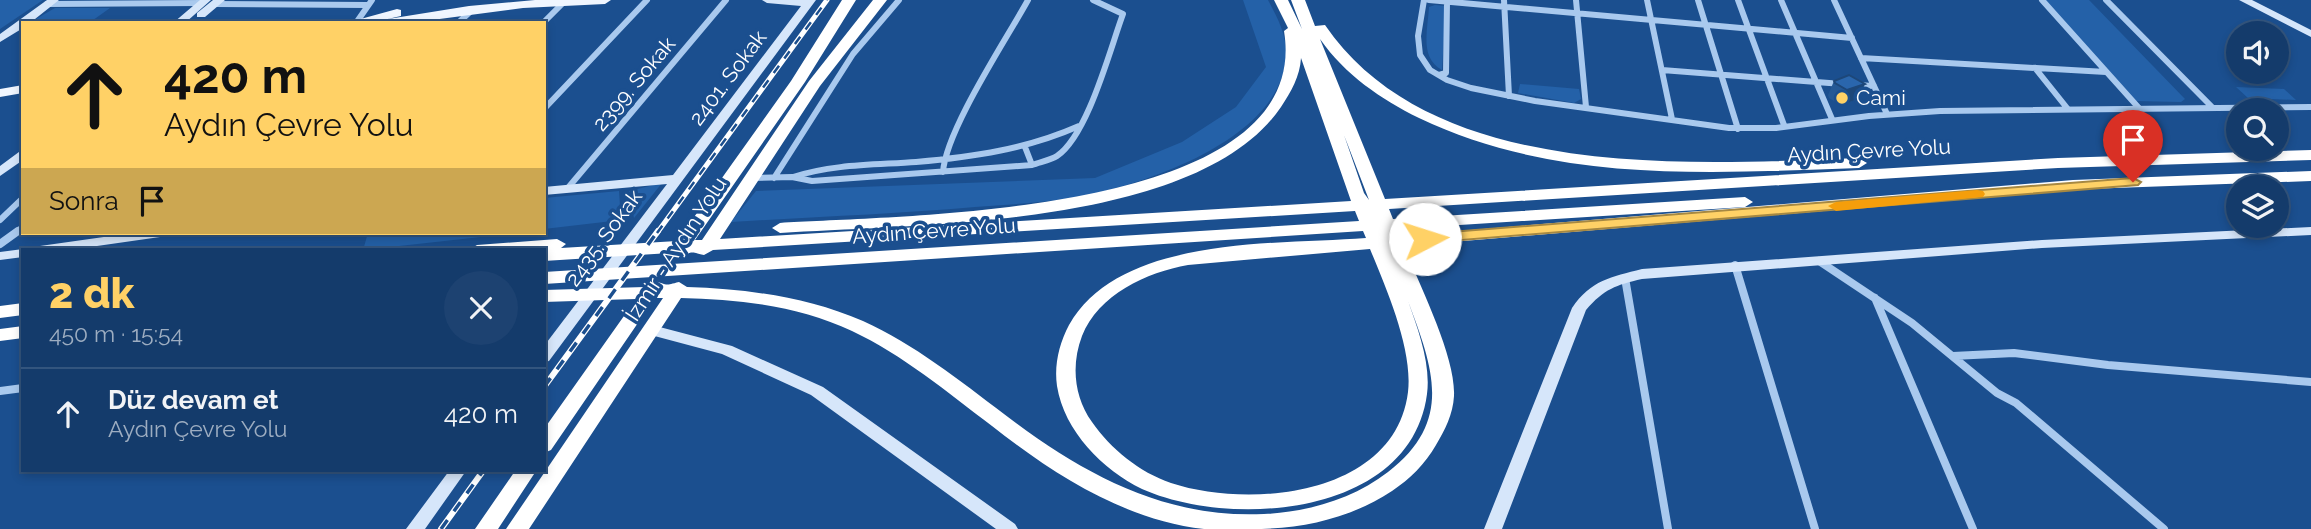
<!DOCTYPE html>
<html lang="tr">
<head>
<meta charset="utf-8">
<style>
	body { margin:0; font-family:Raleway,sans-serif; background:#1d4271; color:#f1f3f6; height:100vh; display:flex; flex-direction:column; font-size:26px; white-space:nowrap }
	* { box-sizing:border-box; margin:0 }
	p { font-size:23px; color:#9dadc1 }
	.icon { flex:none; width:38px; height:38px; fill:none; stroke:currentColor; stroke-width:2; stroke-linecap:round; stroke-linejoin:round }
	.map { position:relative; flex:1; overflow:hidden }
	.sheet { position:absolute; left:21px; top:248px; width:525px; height:224px; display:flex; flex-direction:column; background:#143b6b; border-radius:0px; box-shadow:0 4px 10px #0003,0 0 0 2px #33557e }
	.sheet>* { flex:none }
	.banner { position:absolute; left:21px; top:21px; width:525px; height:214px; border-radius:0px; box-shadow:0 4px 10px #0003,0 0 0 2px #33557e; background:#ffd166; color:#111; overflow:hidden }
	.fabs { position:absolute; left:2226px; top:21px; display:grid; gap:14px }
	.fabs a { display:grid; place-items:center; width:63px; height:63px; border-radius:50%; background:#143b6b; box-shadow:0 4px 10px #0003,0 0 0 2px #33557e; font-size:35px }
	.pin { position:absolute; display:grid; place-items:center; width:60px; height:60px; color:#fff; margin:-72px -30px; border-radius:50% 50% 50% 0; rotate:-45deg; box-shadow:0 0 7px #0007 }
	.pin .icon { rotate:45deg }
	.me { position:absolute; width:77px; margin:-38px; rotate:85deg; stroke-linejoin:round; filter:drop-shadow(0 0 5px #0008) }
	.turn { display:flex; align-items:center; gap:24px; height:147px; padding:0 28px; font-size:32px }
	.turn .icon { width:91px; height:91px; stroke-width:2.5 }
	.turn b { display:block; font-size:49px; line-height:60px }
	.then { display:flex; align-items:center; height:66px; padding:0 28px; background:#0003; gap:14px; font-size:26px }
	.round { display:grid; place-items:center; flex:none; width:74px; height:74px; border-radius:37px; background:#1d4271 }
	.overview { display:flex; align-items:center; justify-content:space-between; height:119px; padding:0 28px }
	h1 { font-size:42px; font-weight:800; line-height:52px; color:#ffd166 }
	ul { padding:0; list-style:none }
	li { display:flex; align-items:center; gap:21px; height:91px; padding:0 28px; border-top:2px solid #33557e }
	li div { flex:1 }
	li b { display:block; font-size:26px }
	li em { font-style:normal }
	.map>svg:first-child { display:block }
</style>
</head>
<body>
<div class="map">
<svg width="2311" height="529" viewBox="0 0 2311 529">
	<rect width="100%" height="100%" fill="#1b4f8f"/>
	<path fill="#2461a8" d="M0 0H43L0 29Z
		M1243 0H1268C1277 17 1287 35 1286 55 1283 134 1161 178 1097 193 1057 202 1016 204 975 207 894 214 813 217 731 222L756 191 1095 178 1182 142 1236 107 1266 67Z
		M2045 0H2089L2185 99 2181 102 2135 101Z
		M1435 5 1446 6 1442 70C1419 58 1428 29 1429 7Z
		M55 8H110L89 23H29Z
		M1520 84 1579 89 1581 99 1574 103 1518 93Z
		M2236 87 2284 89 2296 100 2248 98Z
		M662 183 634 218 629 191Z
		M619 191 621 220 544 229V198Z
		M368 233H517L363 250Z"/>
	<g fill="none" stroke-linecap="round" stroke-linejoin="round">
		<path stroke="#a9c9ee" stroke-width="6" d="M1424 0 1418 36 1420 55 1430 70 1447 80 1471 88 1535 101 1729 128H1776L1869 116 1940 111 2311 107
			M1429 0 1852 38
			M1504 0 1509 96
			M1576 0 1586 107
			M1647 0 1672 119
			M1698 0 1738 129
			M1738 0 1784 125
			M1781 0 1832 119
			M1834 0 1887 114
			M2042 0 2138 107
			M2106 0 2213 108
			M47 4 201 3
			M215 4 367 5
			M356 23 372 0
			M458 23 471 11
			M543 23 565 1
			M1861 58 2106 72
			M2035 68 2067 108
			M1662 70 1842 84
			M1439 75 1446 73 1447 2
			M1857 85 1874 86
			M544 109 647 0
			M1025 147 1032 165
			M943 172C946 130 1006 40 1028 0
			M793 177C833 164 875 165 916 162 973 157 1027 149 1079 126
			M751 178 792 177 812 181 1032 165C1040 162 1051 160 1057 156 1088 135 1110 49 1123 14L1093 0
			M774 178 853 54 899 0
			M567 189 726 0
			M0 220 23 198
			M15 233 23 227"/>
		<path stroke="#a9c9ee" stroke-width="8" d="M0 244 18 231
			M1819 261 1912 323 1997 393 2016 403 2164 529
			M1735 265 1815 529
			M1625 278 1668 529
			M1875 298 1973 529
			M1953 356 2014 353 2108 365 2311 382
			M0 391 23 388"/>
		<path fill="#d6e6fa" fill-rule="evenodd" d="M47 0H59L30 23H23V28L0 42V34Z
			M200 0H211L185 23H173Z
			M213 0H225L205 17H197V13Z
			M762 0H816L549 361 544 362V346L667 184 544 195V187L673 175 801 6 767 3Z
			M2239 0H2252L2311 30V37Z
			M23 149V160L0 176V166Z
			M2311 227V235L2042 248 1642 279C1616 285 1604 289 1586 310L1502 529H1484L1572 308C1591 280 1611 277 1642 269L2042 240Z
			M132 233H167L160 237 69 250H33L40 246Z
			M23 249 28 250H23V257L0 260V252Z
			M652 325 732 346 823 387 1015 524 1018 529H996L811 395 722 354 647 334 645 330 647 326Z
			M449 471H466L425 529H406Z"/>
		<path fill="#f0f6ff" fill-rule="evenodd" d="M535 0H611L605 4 523 8 409 23H382L388 19 469 6Z
			M397 9 401 10V16L370 23H346Z
			M23 85V93L0 97V89Z"/>
		<path fill="#fff" fill-rule="evenodd" d="M842 0H856L805 82 695 240H702L809 81 873 0H887L820 86 720 239 1351 201 1301 58C1300 76 1291 92 1281 107 1198 229 915 224 780 233L772 228 780 223C895 215 1315 219 1284 31L1288 28 1274 0H1288L1302 29 1291 0H1305L1315 26 1325 25C1433 183 1691 164 1859 158L1867 163 1859 168C1710 173 1557 184 1419 118 1381 99 1345 75 1320 39L1385 199 2058 158 2311 150V160L2058 168 1389 209 1393 219 1745 197 1753 202 1745 207 1397 229 1399 236 2073 180 2311 171V181L2087 189 1404 246C1419 285 1456 356 1454 396 1453 414 1445 430 1436 445 1425 464 1410 479 1392 491 1349 519 1302 529 1251 529 1236 529 1219 529 1204 529 1124 520 1053 474 992 426 947 392 903 355 852 331 799 306 739 299 681 298L529 529H506L663 298H655L551 450 544 453V429L636 299 544 302V290L645 287 654 281C669 285 663 286 679 282L687 287C748 289 807 297 863 321 914 344 959 380 1004 414 1081 473 1164 519 1264 514 1308 512 1353 499 1388 472 1454 421 1433 368 1408 301 1418 329 1431 364 1427 394 1411 516 1232 529 1142 489 1103 470 1064 431 1057 386 1054 365 1059 344 1069 325 1120 235 1276 245 1366 238L1363 231 544 284V272L1359 221 1355 211 713 250 704 255C685 250 695 253 678 257L670 253 544 261V250H469L477 245 557 239 566 244 561 248 677 241 791 81ZM1344 135 1369 200 1364 193ZM1370 249C1386 288 1413 349 1408 392 1395 496 1250 509 1171 483 1139 472 1111 449 1092 422 1074 397 1071 365 1082 336 1098 295 1147 272 1188 265Z
			M23 303V315L0 318V306Z
			M23 326V338L0 341V329Z
			M515 471H536L498 529H475Z"/>
		<g stroke="#fff" stroke-width="5">
			<path id="rail-far1" d="M657 233 827 0"/>
		</g>
		<g stroke="#fff" stroke-width="6">
			<path id="rail" d="M544 387 658 231
				M441 529 483 471"/>
		</g>
		<use href="#rail-far1" stroke="#1b4f8f" stroke-width="2.5" stroke-dasharray="9" stroke-linecap="butt"/>
		<use href="#rail" stroke="#1b4f8f" stroke-width="3.5" stroke-dasharray="11" stroke-linecap="butt"/>
	</g>
	<path fill="#245895" d="M1834 81 1858 99 1841 105 1829 98 1828 95Z"/>
	<path fill="#1d4779" d="M1865 84 1858 99 1841 105 1847 90Z"/>
	<path fill="#2a66ad" stroke="#1d4779" stroke-width="2" d="M1849 75 1865 84 1847 90 1835 83 1834 81Z"/>
	<path fill="#ffd166" stroke="#a68842" stroke-width="2" d="M2133 178 2141 182 2138 185 1425 243 1417 239 1425 234Z"/>
	<path fill="#f59e0b" d="M1977 190 1983 191 1985 194 1983 197 1836 211 1828 206 1836 202Z"/>
	<circle fill="#ffd166" stroke="#1b4f8f" stroke-width="2.5" cx="1842" cy="98" r="7"/>
	<g text-anchor="middle" stroke-width="7" stroke-linejoin="round" paint-order="stroke">
		<g font-size="21" fill="#fff" stroke="#1b4f8f">
			<text transform="translate(728 78) rotate(-53)" y="7">2401. Sokak</text>
			<text transform="translate(634 84) rotate(-50)" y="7">2399. Sokak</text>
			<text transform="translate(1869 151) rotate(-3)" y="7">Aydın Çevre Yolu</text>
			<text transform="translate(934 231) rotate(-4)" y="7">Aydın Çevre Yolu</text>
			<text transform="translate(604 238) rotate(-54)" y="7">2435. Sokak</text>
			<text transform="translate(676 249) rotate(-57)" y="7">İzmir - Aydın Yolu</text>
		</g>
		<g font-size="21" fill="#fff" stroke="#1b4f8f" text-anchor="start">
			<text x="1856" y="105">Cami</text>
		</g>
	</g>
</svg>
<div class="fabs">
<a><svg class="icon" aria-label="sound" viewBox="0 0 24 24"><path d="M4 9h4l5-4v14l-5-4H4zM17 9q2 3 0 6"/></svg></a>
<a><svg class="icon" aria-label="search" viewBox="0 0 24 24"><circle cx="10" cy="10" r="6"/><path d="M15 15l6 6"/></svg></a>
<a><svg class="icon" aria-label="layers" viewBox="0 0 24 24"><path d="M12 4l9 5-9 5-9-5zM3 14l9 5 9-5"/></svg></a>
</div>
<div class="pin" style="left:2133px;top:182px;background:#d93025"><svg class="icon" aria-label="arrive" viewBox="0 0 24 24"><path d="M6 21V4h12l-3 4 3 4H6"/></svg></div>
<svg class="me" style="left:1425px;top:239px" viewBox="-20 -20 40 40"><circle r="19" fill="#fff"/><path d="M0-13L10 11 0 6-10 11z" fill="#ffd166"/></svg>
<div class="banner">
<div class="turn"><svg class="icon" aria-label="ahead" viewBox="0 0 24 24"><path d="M12 20V5M6 11l6-6 6 6"/></svg><div><b>420 m</b>Aydın Çevre Yolu</div></div>
<div class="then">Sonra<svg class="icon" aria-label="arrive" viewBox="0 0 24 24"><path d="M6 21V4h12l-3 4 3 4H6"/></svg></div>
</div>
<section class="sheet">
<div class="overview"><div><h1>2 dk</h1><p>450 m · 15:54</p></div><a class="round"><svg class="icon" aria-label="close" viewBox="0 0 24 24"><path d="M6 6l12 12M18 6L6 18"/></svg></a></div>
<ul>
<li><svg class="icon" aria-label="ahead" viewBox="0 0 24 24"><path d="M12 20V5M6 11l6-6 6 6"/></svg><div><b>Düz devam et</b><p>Aydın Çevre Yolu</p></div><em>420 m</em></li>
</ul>
</section>
</div>
</body>
</html>
